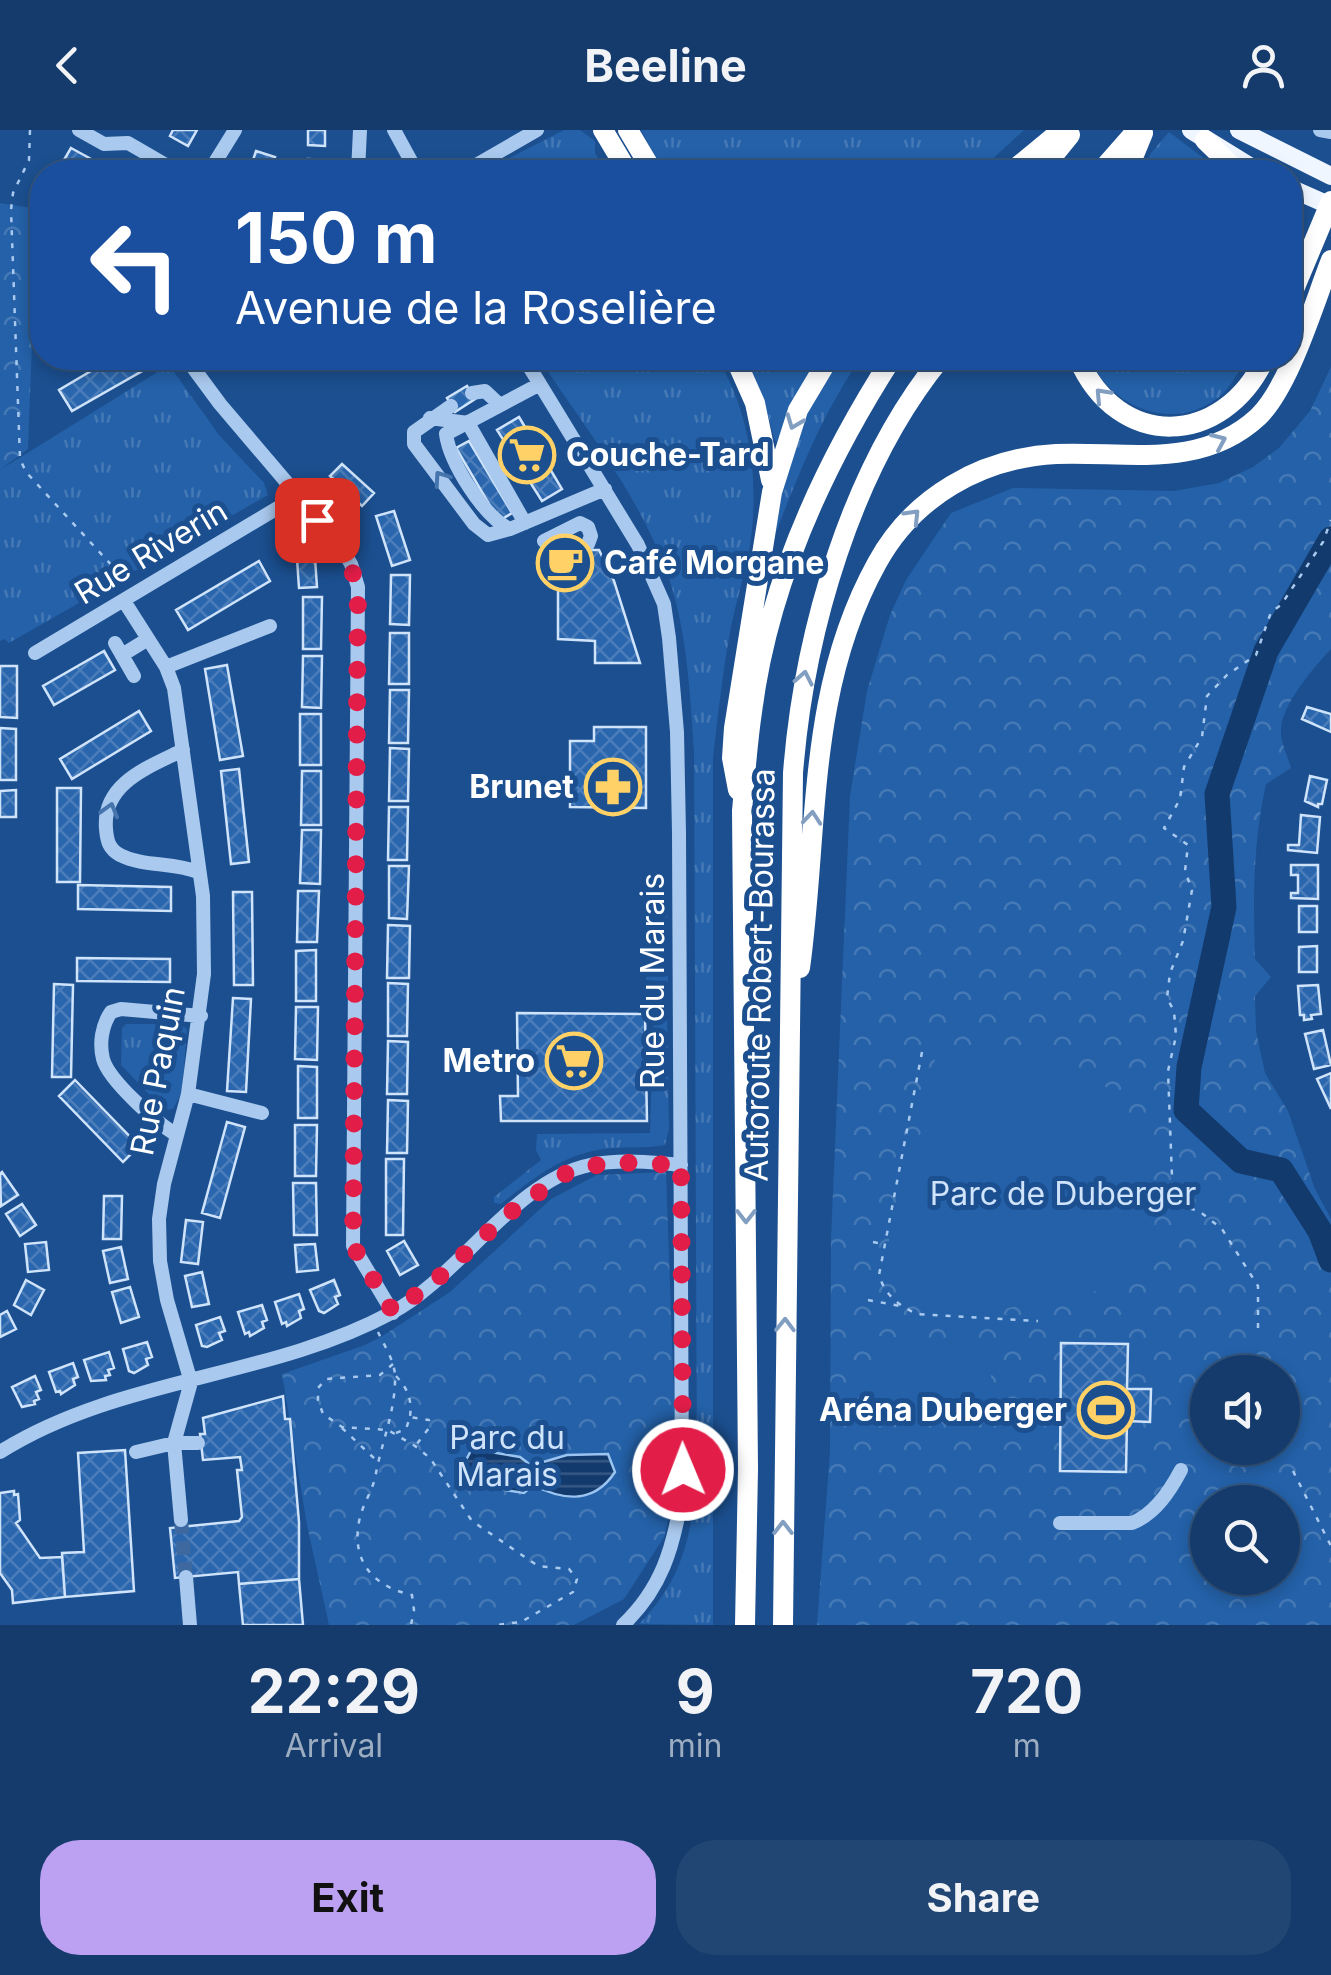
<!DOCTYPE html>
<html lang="en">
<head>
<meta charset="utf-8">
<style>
	body { margin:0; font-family:Inter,sans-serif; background:#214673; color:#f1f3f6; height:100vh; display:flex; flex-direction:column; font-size:38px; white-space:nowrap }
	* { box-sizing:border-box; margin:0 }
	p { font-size:32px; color:#9dadc1 }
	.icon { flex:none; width:55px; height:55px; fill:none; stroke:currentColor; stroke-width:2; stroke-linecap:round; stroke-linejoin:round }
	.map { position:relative; height:1495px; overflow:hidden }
	.panel { display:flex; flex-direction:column; background:#143b6b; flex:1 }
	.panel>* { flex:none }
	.hud { position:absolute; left:30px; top:30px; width:1272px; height:210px; border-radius:40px; box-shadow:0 5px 15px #0003,0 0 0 2px #33557e; background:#1a4fa0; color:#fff; overflow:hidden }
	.fabs { position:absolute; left:1190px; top:1225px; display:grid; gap:20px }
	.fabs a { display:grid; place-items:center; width:110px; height:110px; border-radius:50%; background:#143b6b; box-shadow:0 5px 15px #0003,0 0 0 2px #33557e; font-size:50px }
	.pin { position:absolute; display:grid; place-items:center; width:85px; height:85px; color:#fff; margin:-42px; border-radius:20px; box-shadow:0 5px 15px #0006 }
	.me { position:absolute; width:110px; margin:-55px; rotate:359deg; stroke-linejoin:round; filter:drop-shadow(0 0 8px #0008) }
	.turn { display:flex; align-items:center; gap:35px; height:210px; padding:0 40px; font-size:45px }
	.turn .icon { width:130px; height:130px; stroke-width:2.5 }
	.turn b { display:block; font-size:70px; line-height:85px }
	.eta { display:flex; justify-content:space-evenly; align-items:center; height:170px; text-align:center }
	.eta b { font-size:60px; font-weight:700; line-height:70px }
	.action { display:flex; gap:20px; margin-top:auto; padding:20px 40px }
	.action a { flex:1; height:115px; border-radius:40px; background:#bca0f2; color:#111; font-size:40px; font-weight:700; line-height:115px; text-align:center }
	.action a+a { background:#214673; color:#f1f3f6 }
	header { display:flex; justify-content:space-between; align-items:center; height:130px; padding:0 40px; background:#143b6b; font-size:45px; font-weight:700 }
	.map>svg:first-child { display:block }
</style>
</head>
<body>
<header><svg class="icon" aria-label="back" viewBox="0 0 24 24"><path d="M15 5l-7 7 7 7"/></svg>Beeline<svg class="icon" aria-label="person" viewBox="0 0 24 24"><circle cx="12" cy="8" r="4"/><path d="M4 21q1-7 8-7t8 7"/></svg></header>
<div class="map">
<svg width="1331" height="1495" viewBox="0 0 1331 1495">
	<defs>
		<pattern id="grass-tufts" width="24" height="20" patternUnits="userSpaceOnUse" patternTransform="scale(2.5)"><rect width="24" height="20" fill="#2461a8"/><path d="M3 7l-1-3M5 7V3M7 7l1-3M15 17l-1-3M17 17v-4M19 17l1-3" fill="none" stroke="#4579b5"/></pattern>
		<pattern id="forest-crowns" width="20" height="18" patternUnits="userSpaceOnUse" patternTransform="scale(2.5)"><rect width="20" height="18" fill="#2461a8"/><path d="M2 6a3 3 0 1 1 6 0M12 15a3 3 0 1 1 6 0" fill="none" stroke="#4579b5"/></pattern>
		<pattern id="water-rules" width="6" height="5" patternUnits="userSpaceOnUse" patternTransform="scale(2.5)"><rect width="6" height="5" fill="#123a6d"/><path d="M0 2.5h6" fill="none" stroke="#365883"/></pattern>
		<pattern id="building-cross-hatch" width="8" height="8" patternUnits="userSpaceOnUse" patternTransform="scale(2.5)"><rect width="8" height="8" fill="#2a66ad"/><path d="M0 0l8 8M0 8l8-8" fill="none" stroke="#4a7db9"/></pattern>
	</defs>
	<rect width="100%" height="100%" fill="#1b4f8f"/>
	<path fill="url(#grass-tufts)" d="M564 0H580L595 11V23L606 42H482Z
		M641 0H1024L978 42H663Z
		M1169 2 1222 42H1142L1151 23Z
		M539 228H717C752 286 760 355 749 422 744 447 736 472 731 497 723 540 718 584 713 628V1495L639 1494C683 1449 690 1409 697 1349L694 622C690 562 687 497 666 440 638 364 583 295 539 228Z
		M744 228H823L781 312 775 311 763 267Z
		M834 228H861C823 282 799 343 775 405L774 352Z
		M1090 228H1245C1239 241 1231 257 1219 267 1174 303 1110 278 1090 228Z
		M169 235 219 305 264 353 268 365 9 513 5 509 0 511V340Z
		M646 749 657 750 667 760 668 852 646 850Z
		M654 873 667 877 669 999 665 1015C645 1019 624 1016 603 1019 562 1025 532 1049 501 1074L494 1073V1067L541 1030 536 1020 537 1004 650 1003Z
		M126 894H182L187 900 182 962 173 979 164 980 121 935 122 898Z"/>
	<path fill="url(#forest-crowns)" fill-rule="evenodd" d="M0 73 37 79 28 319 0 340Z
		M1331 237V519C1315 536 1281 575 1281 600 1280 611 1288 627 1291 638L1266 654C1253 712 1253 770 1255 829L1271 847 1255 866 1256 901 1265 943 1288 981 1315 1059 1331 1089V1495H817L830 1321 831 1109 850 666 867 561 890 485 906 450 951 383 1013 358 1174 361 1219 353 1253 337 1279 318 1310 281ZM1208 1242H1282V1318H1208ZM1208 1372H1282V1448H1208Z
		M666 1042 677 1353 664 1407 624 1469 574 1495H329L307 1395 282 1244 365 1215 381 1207 450 1162 551 1069 597 1045Z"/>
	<path fill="#2461a8" d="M937 919C970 920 1005 918 1037 925 1148 949 1156 1037 1155 1131L1147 1132 1150 1151 938 1191 884 1136 905 1030 915 1031Z
		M879 1206 994 1217 987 1287 872 1275Z"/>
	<path fill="url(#water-rules)" stroke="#9cc4f0" stroke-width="2.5" d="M472 1319 520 1327 528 1333 531 1344 539 1345 543 1332 567 1325 608 1324 615 1342C594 1374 564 1371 533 1355L524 1363 505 1360 468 1342 466 1330Z"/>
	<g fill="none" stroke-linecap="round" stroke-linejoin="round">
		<path stroke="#123a6d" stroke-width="25" d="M1331 409 1266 521 1217 664 1224 777 1189 937 1186 980 1241 1031 1281 1040 1320 1101 1331 1130"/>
	</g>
	<path fill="url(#building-cross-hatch)" stroke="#cfe3fa" stroke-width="2.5" d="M173 0H197L188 16 170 6Z
		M308 0H325V16L308 15Z
		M71 18 115 42H73L61 35Z
		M256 21 275 27 270 42H249Z
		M308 29 324 30 323 42H308Z
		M113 228H146L151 236 72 281 59 260Z
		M467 256 475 269 455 282 447 268Z
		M519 287 562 359 542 371 497 300Z
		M469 311 512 383 499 391 456 318Z
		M342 334 374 363 362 376 330 346Z
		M394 381 410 430 392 436 376 386Z
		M558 420H599L614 451 640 533H595V511L558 509Z
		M315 428 317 457 299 458 297 429Z
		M259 431 270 451 188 500 176 480Z
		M391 445H410L409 495 390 494Z
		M303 467H322L321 519H303Z
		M390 503H409V554H389Z
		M104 521 115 540 54 575 43 556Z
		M303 526H322L321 578 302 577Z
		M227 535 243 626 220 630 205 539Z
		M0 536H17V588L0 587Z
		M390 560H409L408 613H389Z
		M1307 577 1331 584V602L1302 589Z
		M139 581 151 601 72 649 60 629Z
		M300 584H321V635H300Z
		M594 597H646V678L570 677V611H594Z
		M0 598 16 599V650H0Z
		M390 618 409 619 408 671H389Z
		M239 639 249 732 231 734 221 641Z
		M302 641H321V695H301Z
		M1310 646 1327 650 1322 674H1318V677L1305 671Z
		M57 658H81L80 752H57Z
		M16 660V687H0V661Z
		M389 677H408L407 730H388Z
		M1301 685 1320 687 1317 723 1288 720V715H1299Z
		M302 700H321L320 754 300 753Z
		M1291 735H1318V769L1291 768V763H1298V745H1291Z
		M389 736H409L407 789 389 788Z
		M78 755 171 757V781L78 779Z
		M298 761H319L317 812H297Z
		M233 762H252L253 855H234Z
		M1299 776H1317V802H1299Z
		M388 795 410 796 409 848H387Z
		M1317 816V842H1299V817Z
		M316 820V871H296V821Z
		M77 828 170 829V852L77 851Z
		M388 853 408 854 407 906H388Z
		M54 854 73 855 71 947H52Z
		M1318 855 1321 884 1311 885 1312 889 1304 890V885H1300L1298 856Z
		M233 868 251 869 246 962 227 961Z
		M296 877H318L317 930 295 929Z
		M517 883 645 884 647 991H501L500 966H518Z
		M1323 900 1331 935 1314 939 1305 904Z
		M388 911 408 912 407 964H387Z
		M298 936 317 937V988H298Z
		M1331 943V979L1317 949Z
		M75 950 139 1016 123 1032 59 966Z
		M388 970 408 971 407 1023H387Z
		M227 992 245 997 220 1088 202 1083Z
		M295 995H317L316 1046H295Z
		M386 1029H404L403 1105H386Z
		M2 1042 18 1065 1 1076 0 1044Z
		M293 1053H316L317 1105H294Z
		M104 1066H122L121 1109H103Z
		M22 1074 36 1095 20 1106 6 1084Z
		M186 1090 203 1092 198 1134 181 1132Z
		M404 1111 418 1135 400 1145 387 1121Z
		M46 1112 49 1140 28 1142 25 1114Z
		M315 1114 318 1140 297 1142 295 1115Z
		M121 1117 128 1149 110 1153 103 1121Z
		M202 1142 209 1174 192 1177 185 1146Z
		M26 1150 44 1160 31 1185 14 1175Z
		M334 1150 340 1165 335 1167 338 1174 324 1183 319 1181 310 1160Z
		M130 1157 139 1187 121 1193 112 1162Z
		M299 1164 304 1179 299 1181 301 1188 287 1196 286 1192 282 1194 275 1172Z
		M262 1175 267 1190 262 1192 264 1198 250 1206 249 1202 245 1204 238 1182Z
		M7 1181 16 1199 0 1207V1185Z
		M220 1187 225 1201 219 1203 222 1210 207 1217 202 1216 196 1195Z
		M147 1212 152 1227 146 1229 148 1235 134 1243 129 1241 123 1219Z
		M1061 1213 1128 1214 1127 1259H1151L1150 1292 1127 1291 1126 1342 1060 1341Z
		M109 1222 114 1238 108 1240 110 1245 105 1246 106 1250 91 1251 84 1230Z
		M73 1233 78 1247 73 1249 75 1255 61 1264 60 1261 56 1262 49 1242Z
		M35 1246 41 1260 36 1262 39 1269 34 1271 35 1274 22 1277 12 1257Z
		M283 1266 285 1289H290L299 1392V1449L239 1454 238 1442 175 1448 170 1398 239 1391 242 1387 237 1340H242L240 1327 203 1330 200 1304H205L203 1288Z
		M125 1320 134 1461 65 1467 62 1423 84 1422 78 1323Z
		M14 1361V1365L18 1364 20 1390 16 1393 40 1428 62 1427 65 1467 13 1473 12 1460 0 1443V1363Z
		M299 1449 303 1495H243L239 1454Z"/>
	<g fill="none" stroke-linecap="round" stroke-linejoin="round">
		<path stroke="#3d69a0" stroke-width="14" stroke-dasharray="14 7" stroke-linecap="butt" d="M181 1390 186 1447"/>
		<path stroke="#a9c9ee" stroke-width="2.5" stroke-dasharray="5 8" stroke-linecap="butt" d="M30 0 29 30 13 63 11 80 20 329 26 342 126 451
			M922 922 879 1145C885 1165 898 1175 917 1184L1038 1191
			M873 1112 883 1114
			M868 1170 900 1176
			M1258 1198V1156L1222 1099 1199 1081 1173 1074 1168 941 1176 906 1174 881 1167 868 1170 843 1183 811 1192 760 1185 741 1188 715 1164 698 1180 669 1184 637 1202 607 1207 566 1227 545 1256 525 1271 482 1281 475 1323 412 1331 390
			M378 1202C384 1215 394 1230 395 1245 396 1280 382 1311 376 1343 374 1358 364 1372 360 1387 350 1429 371 1456 412 1465L414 1480 411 1495
			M393 1234 380 1245 326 1249 318 1258V1270L323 1284 342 1297 388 1300 415 1316 430 1328 472 1391 538 1436 569 1439 577 1449 573 1462 521 1492 496 1495
			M396 1246C408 1259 412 1269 410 1287
			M342 1298 376 1330
			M396 1303 406 1299 410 1287 429 1290V1298L416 1315
			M1293 1341 1331 1416"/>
		<path stroke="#a9c9ee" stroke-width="14" d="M79 0 104 14 128 13 178 42
			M394 0 417 42
			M1320 0 1331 2
			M209 42 235 0
			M358 42 360 0
			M464 42 537 0
			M186 228 220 274 339 414 351 434 358 457 353 1116 393 1183
			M524 228 638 415 664 474 669 508 677 602 679 703 682 1366C673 1418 662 1458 623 1495
			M540 254 446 304C450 333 484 387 510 399L605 359
			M472 263 485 261 500 275
			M451 276 414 302V314L474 394 488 405 510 399
			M430 288 468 293 525 393
			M544 411 580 393 588 397 591 406 588 414 580 418 548 419
			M124 471 166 537 174 558 203 766 204 844 188 964 164 1054 159 1089 160 1131 167 1170 191 1252 174 1313 181 1390
			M115 513 134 546
			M35 523 296 367
			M122 525 148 509
			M166 537 270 496
			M183 620C149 637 102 653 106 699 107 711 109 719 120 725 144 737 173 732 198 742
			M188 964 262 983
			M177 1005C158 994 109 951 103 929 99 913 102 895 111 882L121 879 201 886
			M0 1322C119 1247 268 1249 391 1183 458 1148 515 1050 590 1035 619 1029 651 1032 681 1035
			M136 1322 174 1313H198
			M1060 1393H1132C1155 1384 1170 1361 1181 1340
			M186 1447 190 1495"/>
		<path stroke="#f0f6ff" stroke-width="18" d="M1191 0 1259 42
			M1239 0 1331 46
			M1290 58 1331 76"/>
		<path stroke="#fff" stroke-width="20" d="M603 0 628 42
			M628 0 653 42
			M1205 10 1238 42
			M1011 42 1062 0
			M1040 42 1070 5
			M1100 42 1137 0
			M1127 42 1143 3
			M1290 169 1331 71
			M735 228 755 273 771 350
			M1078 228C1118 321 1223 318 1265 228
			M738 660 732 628 734 598 772 362 798 280 829 228
			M800 838C819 700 806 561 877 433 913 367 981 328 1056 324 1126 321 1201 340 1258 287 1290 256 1314 173 1331 130
			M745 1495 748 1339 742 681C745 648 747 615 752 582 768 455 824 334 892 228
			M783 1495 793 643C804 503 851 338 941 228"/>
	</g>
	<defs><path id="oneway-chevron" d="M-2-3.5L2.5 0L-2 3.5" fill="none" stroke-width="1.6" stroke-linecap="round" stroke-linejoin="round" transform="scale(2.5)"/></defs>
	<g stroke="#829ec1">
		<use href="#oneway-chevron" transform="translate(1102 265) rotate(-133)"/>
		<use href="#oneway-chevron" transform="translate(794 292) rotate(111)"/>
		<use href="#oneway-chevron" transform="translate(1219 311) rotate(-24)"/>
		<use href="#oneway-chevron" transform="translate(913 386) rotate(-46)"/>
		<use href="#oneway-chevron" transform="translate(804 548) rotate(-79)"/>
		<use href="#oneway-chevron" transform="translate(812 688) rotate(-85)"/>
		<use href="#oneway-chevron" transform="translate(746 1086) rotate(90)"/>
		<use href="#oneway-chevron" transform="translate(785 1195) rotate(-89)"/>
		<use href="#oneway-chevron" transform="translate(783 1398) rotate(-90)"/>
	</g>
	<g stroke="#4674ac">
		<use href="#oneway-chevron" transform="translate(441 348) rotate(-125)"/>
		<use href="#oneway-chevron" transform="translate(110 680) rotate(-74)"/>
	</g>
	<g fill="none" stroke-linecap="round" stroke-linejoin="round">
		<path stroke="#e11d48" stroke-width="18" stroke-dasharray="0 32.4" d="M317 390C337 412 349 430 358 457L353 1116 393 1182 436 1150 508 1084 568 1042 610 1032 681 1035 683 1340"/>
	</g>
	<defs>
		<g id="supermarket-ring" transform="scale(2.875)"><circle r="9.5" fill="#1b4f8f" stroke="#ffd166" stroke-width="1.5"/><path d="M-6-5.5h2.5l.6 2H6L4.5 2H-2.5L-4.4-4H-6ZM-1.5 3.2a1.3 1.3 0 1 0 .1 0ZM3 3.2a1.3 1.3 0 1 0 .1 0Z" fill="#ffd166"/></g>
		<g id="cafe-ring" transform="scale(2.875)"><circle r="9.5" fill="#1b4f8f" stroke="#ffd166" stroke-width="1.5"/><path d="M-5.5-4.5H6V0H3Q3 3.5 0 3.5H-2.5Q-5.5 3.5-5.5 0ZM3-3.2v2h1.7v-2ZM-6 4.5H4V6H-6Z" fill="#ffd166"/></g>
		<g id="pharmacy-ring" transform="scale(2.875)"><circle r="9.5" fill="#1b4f8f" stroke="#ffd166" stroke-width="1.5"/><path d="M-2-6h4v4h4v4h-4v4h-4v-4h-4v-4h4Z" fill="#ffd166"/></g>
		<g id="stadium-ring" transform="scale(2.875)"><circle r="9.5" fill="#1b4f8f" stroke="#ffd166" stroke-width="1.5"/><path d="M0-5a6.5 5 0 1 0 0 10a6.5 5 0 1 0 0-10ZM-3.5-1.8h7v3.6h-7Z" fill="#ffd166"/></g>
	</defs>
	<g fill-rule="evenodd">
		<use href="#supermarket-ring" x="527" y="325"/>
		<use href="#cafe-ring" x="565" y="433"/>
		<use href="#pharmacy-ring" x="613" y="657"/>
		<use href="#supermarket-ring" x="574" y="931"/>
		<use href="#stadium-ring" x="1106" y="1280"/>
	</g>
	<g text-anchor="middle" stroke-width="10" stroke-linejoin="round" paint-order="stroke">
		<g font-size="32" font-weight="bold" fill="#fff" stroke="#1b4f8f" text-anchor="end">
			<text x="566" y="336" text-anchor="start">Couche-Tard</text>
			<text x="604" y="444" text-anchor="start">Café Morgane</text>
			<text x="574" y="668">Brunet</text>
			<text x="535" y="942">Metro</text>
			<text x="1067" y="1291">Aréna Duberger</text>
		</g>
		<g font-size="32" fill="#fff" stroke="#1b4f8f">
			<text transform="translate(151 422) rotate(-31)" y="11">Rue Riverin</text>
			<text transform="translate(760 845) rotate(-89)" y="11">Autoroute Robert-Bourassa</text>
			<text transform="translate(653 851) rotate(-90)" y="11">Rue du Marais</text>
			<text transform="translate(158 941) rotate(-79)" y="11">Rue Paquin</text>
		</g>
		<g font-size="32" fill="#cfe3fa" stroke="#1b4f8f">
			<text x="1063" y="1075">Parc de Duberger</text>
			<text x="507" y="1319">Parc du<tspan x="507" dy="37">Marais</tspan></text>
		</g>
	</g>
</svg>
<div class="fabs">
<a><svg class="icon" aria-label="sound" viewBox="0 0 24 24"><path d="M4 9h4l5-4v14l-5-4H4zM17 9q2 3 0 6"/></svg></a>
<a><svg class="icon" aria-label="search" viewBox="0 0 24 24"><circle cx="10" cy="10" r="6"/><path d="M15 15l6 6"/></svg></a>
</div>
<div class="pin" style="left:317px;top:390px;background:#d93025"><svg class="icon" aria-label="arrive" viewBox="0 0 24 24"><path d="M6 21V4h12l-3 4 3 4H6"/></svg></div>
<svg class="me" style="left:683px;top:1340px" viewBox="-20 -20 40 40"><circle r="17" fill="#e11d48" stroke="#fff" stroke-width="3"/><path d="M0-11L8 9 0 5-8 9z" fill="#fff"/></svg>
<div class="hud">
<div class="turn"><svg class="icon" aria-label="left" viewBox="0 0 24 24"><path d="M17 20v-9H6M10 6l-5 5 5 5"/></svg><div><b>150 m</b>Avenue de la Roselière</div></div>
</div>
</div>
<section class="panel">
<div class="eta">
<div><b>22:29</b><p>Arrival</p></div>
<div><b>9</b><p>min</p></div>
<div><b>720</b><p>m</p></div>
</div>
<div class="action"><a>Exit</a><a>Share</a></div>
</section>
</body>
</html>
